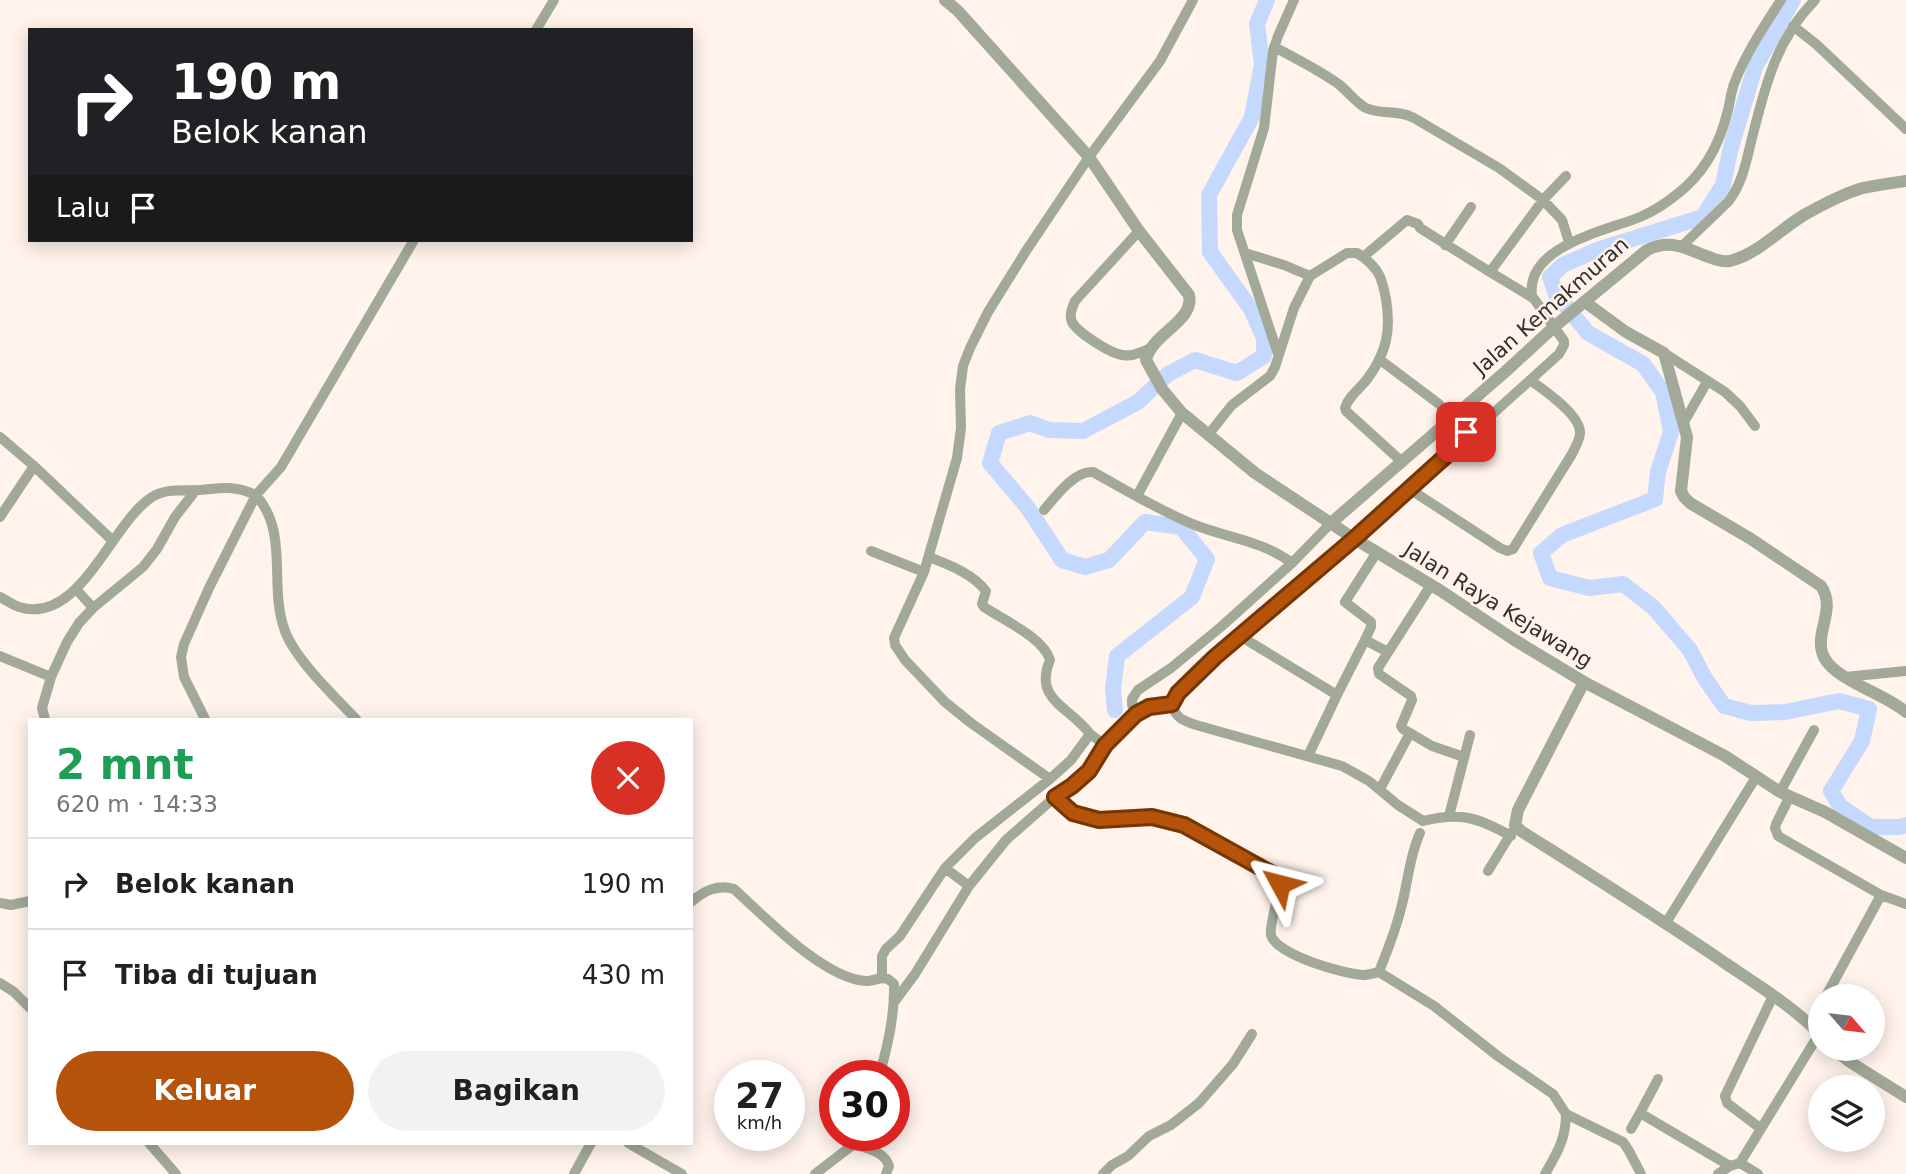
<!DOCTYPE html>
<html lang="id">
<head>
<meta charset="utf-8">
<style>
	body { margin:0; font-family:"DejaVu Sans",sans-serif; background:#f2f2f2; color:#202124; height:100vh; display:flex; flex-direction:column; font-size:26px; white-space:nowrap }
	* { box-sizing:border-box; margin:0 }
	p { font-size:23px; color:#757577 }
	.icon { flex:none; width:38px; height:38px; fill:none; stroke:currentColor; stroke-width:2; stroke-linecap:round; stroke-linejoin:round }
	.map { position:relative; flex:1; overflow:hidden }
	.sheet { position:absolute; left:28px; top:718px; width:665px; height:427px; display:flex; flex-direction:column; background:#fff; border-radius:0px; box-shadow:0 4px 18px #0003 }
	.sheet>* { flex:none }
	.guide { position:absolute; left:28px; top:28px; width:665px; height:214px; border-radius:0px; box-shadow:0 4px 18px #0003; background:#202124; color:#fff; overflow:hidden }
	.needle { width:46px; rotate:118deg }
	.buttons { position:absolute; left:1808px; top:984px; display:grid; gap:14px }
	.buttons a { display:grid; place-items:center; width:77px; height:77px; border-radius:50%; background:#fff; box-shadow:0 4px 18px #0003; font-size:35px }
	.speed { position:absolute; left:714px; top:1060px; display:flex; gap:14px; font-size:35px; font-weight:700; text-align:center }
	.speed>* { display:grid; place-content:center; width:91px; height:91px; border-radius:50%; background:#fff; box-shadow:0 4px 18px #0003; line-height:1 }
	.speed small { font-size:18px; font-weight:400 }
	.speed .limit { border:10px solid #d22; background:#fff; color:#111 }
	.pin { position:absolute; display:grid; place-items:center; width:60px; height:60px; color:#fff; margin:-30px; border-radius:14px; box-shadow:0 4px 10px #0006 }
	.me { position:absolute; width:77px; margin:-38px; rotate:308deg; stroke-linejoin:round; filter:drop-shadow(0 0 5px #0008) }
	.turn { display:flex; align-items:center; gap:24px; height:147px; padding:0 28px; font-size:32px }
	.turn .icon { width:91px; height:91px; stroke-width:2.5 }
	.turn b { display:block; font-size:49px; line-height:60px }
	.then { display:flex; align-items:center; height:66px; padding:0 28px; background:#0003; gap:14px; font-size:26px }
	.round { display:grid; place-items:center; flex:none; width:74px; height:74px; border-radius:37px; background:#f2f2f2 }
	.overview { display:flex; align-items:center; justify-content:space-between; height:119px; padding:0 28px }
	h1 { font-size:42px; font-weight:700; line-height:52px; color:#1e9e55 }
	.primary-button { display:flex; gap:14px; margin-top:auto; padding:14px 28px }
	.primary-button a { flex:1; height:80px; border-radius:42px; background:#b45309; color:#fff; font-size:28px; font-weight:700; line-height:80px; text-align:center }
	.primary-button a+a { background:#f2f2f2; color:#202124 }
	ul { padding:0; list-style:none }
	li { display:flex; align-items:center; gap:21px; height:91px; padding:0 28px; border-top:2px solid #e0e0e0 }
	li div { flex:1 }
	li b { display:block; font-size:26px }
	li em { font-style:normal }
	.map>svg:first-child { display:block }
</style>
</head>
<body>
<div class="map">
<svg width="1906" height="1174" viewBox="0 0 1906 1174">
	<rect width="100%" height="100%" fill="#fff3ec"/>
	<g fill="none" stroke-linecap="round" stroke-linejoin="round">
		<path stroke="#c5d9fe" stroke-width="16" d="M1793 0 1755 67 1730 151 1723 185 1703 217 1597 250 1563 265 1550 277 1556 294 1588 333 1643 364 1663 392 1671 432 1658 472 1655 499 1562 535 1541 553 1550 578 1589 588 1623 584 1653 607 1690 650 1704 677 1724 706 1751 713 1785 712 1839 701 1869 709 1862 741 1831 791 1840 806 1871 827H1900L1906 825
			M1115 710 1113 689 1117 656 1192 597 1207 559 1181 527 1145 522 1109 560 1085 567 1062 560 1028 508 990 463 999 433 1030 423 1049 430 1083 431 1138 402 1168 374 1195 360 1237 373 1264 356V338L1251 309 1210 252 1209 195 1252 117 1262 64 1257 24 1267 0"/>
		<path stroke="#a2a998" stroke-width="10" d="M1793 26 1816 44 1906 129
			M536 30 554 0
			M1274 47C1295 58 1317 69 1337 83 1346 89 1357 104 1366 108 1382 115 1397 109 1414 118L1499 168 1543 200 1566 176
			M1139 231 1075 301C1072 308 1069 315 1072 322 1078 333 1111 354 1123 355 1132 357 1141 352 1149 349
			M1445 245 1471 207
			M1681 247 1728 202C1742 184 1746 163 1751 142 1765 87 1775 41 1815 0
			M1245 253 1284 265 1310 276
			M1363 257C1380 270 1382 279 1386 299 1391 330 1387 352 1368 378 1361 388 1349 395 1345 408L1346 411 1401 461
			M1490 272 1533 298
			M1664 353 1725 392 1740 406 1755 426
			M1278 354 1237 230V215L1264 128 1273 51 1278 36 1294 0
			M1379 359 1439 404 1450 418
			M1453 416 1469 435
			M1684 422 1707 382
			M1208 435 1232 405 1270 376 1275 367 1294 308 1310 276 1347 253H1357L1363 257 1407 220 1418 224 1420 228 1490 272 1543 200 1562 220 1569 242
			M0 437 34 466 0 517
			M34 466 113 541
			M1408 488 1500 548 1507 551 1513 549 1572 454C1575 447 1580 440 1580 433 1581 415 1544 390 1530 380
			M1137 496 1182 413
			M1044 510C1055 497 1075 470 1093 472 1126 490 1160 511 1195 525 1228 538 1263 541 1292 563
			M871 551 924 572
			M1377 552 1345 602 1371 622V627L1365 640 1388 652
			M929 557C949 565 972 573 986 591L982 604 984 607C1002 619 1044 638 1050 660 1033 701 1070 706 1090 734
			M76 589 93 608
			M0 597C6 600 13 605 19 607 80 626 111 523 152 497 166 488 183 491 199 490 222 488 235 485 256 495L209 588 184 644 181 657 184 677 205 719
			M1240 636 1337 695 1308 756
			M0 656 51 677
			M1845 677 1906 671
			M1337 695 1365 640
			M1172 704C1175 718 1184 721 1196 725L1342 766 1369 781 1398 805 1423 821C1460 812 1477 817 1511 836
			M1138 713 1132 705V699L1138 690 1171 668 1222 626 1292 563 1331 523
			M45 719 42 708 51 677 67 642 79 623 93 608 143 567 157 549 175 517 196 490
			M356 719C335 697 295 659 285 631 268 586 290 534 256 495L281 467 414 240
			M1410 733 1432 746 1464 757
			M1050 779 971 723 945 702 905 660 895 645 894 638 924 572 957 458 961 428 960 389 963 366 970 348 988 312 1026 251 1089 157 1160 61 1193 0
			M1380 789 1410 733 1403 729 1401 726 1412 700 1411 696 1379 674 1378 668 1431 585
			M1780 792 1814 730
			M1053 794 1055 797 1072 786 1089 771 1105 745
			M1790 796 1776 824 1775 828 1778 836 1881 895 1906 904
			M1449 816 1470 735
			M945 868 969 886
			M1488 871 1512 832
			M691 902C704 891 717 884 734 889 765 917 824 979 866 981 871 981 877 979 882 978V956L886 949 900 936 945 868 975 838 1050 779 1071 760 1090 734 1105 745C1127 721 1139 706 1172 704 1177 687 1228 647 1243 633 1350 543 1454 449 1559 354L1564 345V341L1532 296C1525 246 1606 231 1640 217 1652 212 1666 203 1676 195 1704 174 1720 144 1728 110 1730 102 1731 92 1734 84 1745 55 1764 26 1781 0
			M0 903 11 905 30 901
			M1666 923 1756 777
			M1379 972 1434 1006 1499 1057 1553 1094 1566 1114 1623 1142 1629 1151 1641 1174
			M0 983 14 992 30 1008
			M1826 996 1881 895
			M895 1001 915 974 969 886 1006 840 1055 797 1073 812 1099 819 1152 817 1184 825 1278 877 1281 880 1280 887C1278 896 1269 928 1271 935 1276 955 1344 974 1363 975 1369 975 1374 973 1379 972 1387 951 1396 930 1401 908 1408 883 1409 857 1420 833
			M1810 1025 1820 1007
			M879 1076C888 1046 895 1016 894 984L888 979 882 978
			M1640 1113 1658 1079
			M1760 1128 1727 1103 1725 1096 1773 996
			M1631 1129 1640 1113 1730 1166
			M149 1143 176 1174
			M628 1143 682 1174
			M854 1144C868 1149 884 1151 889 1166L886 1174
			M1740 1163 1758 1174
			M574 1174 591 1143
			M815 1174 854 1144 859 1136
			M1103 1174 1112 1165 1128 1156 1149 1136 1171 1125 1199 1103 1233 1064 1252 1034
			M1545 1174C1557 1153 1566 1139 1566 1114
			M1718 1174 1730 1166 1740 1163 1819 1034"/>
		<path stroke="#a2a998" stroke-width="12" d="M945 0 958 11 1089 157 1139 231 1189 295C1195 321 1151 334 1146 360L1162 389 1182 413 1255 473 1350 536 1441 591 1513 639 1584 682 1725 756 1780 792 1825 812 1906 858
			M1585 302 1626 332 1664 353 1687 437 1681 491 1684 497 1690 503 1751 539 1821 586C1838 611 1811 635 1825 659 1838 681 1885 694 1906 712
			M1331 523 1505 372 1555 326 1647 250C1671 238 1686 249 1709 257 1716 260 1722 262 1730 261 1758 254 1779 230 1804 215 1820 206 1845 193 1863 188 1877 185 1892 183 1906 181
			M1584 682 1518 810 1515 825 1521 831C1589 874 1658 917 1725 963 1758 985 1792 1006 1820 1034
			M1832 1048 1850 1062 1906 1097"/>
	</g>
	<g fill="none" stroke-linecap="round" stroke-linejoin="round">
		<g stroke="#753606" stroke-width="18">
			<path id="route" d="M1280 884 1278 877 1184 825 1152 817 1099 820 1073 813 1055 797 1072 786 1089 771 1105 745 1136 714 1149 707 1172 704 1178 693 1215 657 1355 538 1469 435 1466 432"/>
		</g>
		<use href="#route" stroke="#b45309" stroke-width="12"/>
	</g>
	<g text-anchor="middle" stroke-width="5" stroke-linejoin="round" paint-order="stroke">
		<g font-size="21" fill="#362f2a" stroke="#fff3ec">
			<text transform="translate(1551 306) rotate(-41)" y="7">Jalan Kemakmuran</text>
			<text transform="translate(1498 605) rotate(32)" y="7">Jalan Raya Kejawang</text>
		</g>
	</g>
</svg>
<div class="buttons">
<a><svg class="needle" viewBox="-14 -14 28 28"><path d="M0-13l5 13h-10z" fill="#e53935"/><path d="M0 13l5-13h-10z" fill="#757577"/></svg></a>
<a><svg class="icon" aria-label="layers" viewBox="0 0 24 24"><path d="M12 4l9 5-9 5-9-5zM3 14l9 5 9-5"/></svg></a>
</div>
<div class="speed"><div>27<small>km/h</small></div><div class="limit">30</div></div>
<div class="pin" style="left:1466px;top:432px;background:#d93025"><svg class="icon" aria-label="arrive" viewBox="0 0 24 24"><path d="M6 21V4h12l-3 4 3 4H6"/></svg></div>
<svg class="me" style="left:1280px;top:884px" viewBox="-20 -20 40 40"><path d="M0-17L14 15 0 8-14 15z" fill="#b45309" stroke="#fff" stroke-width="4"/></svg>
<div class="guide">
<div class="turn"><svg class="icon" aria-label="right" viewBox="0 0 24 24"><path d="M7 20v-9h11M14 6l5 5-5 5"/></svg><div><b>190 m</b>Belok kanan</div></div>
<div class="then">Lalu<svg class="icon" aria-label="arrive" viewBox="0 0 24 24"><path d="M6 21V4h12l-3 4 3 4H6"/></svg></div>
</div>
<section class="sheet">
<div class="overview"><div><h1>2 mnt</h1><p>620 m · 14:33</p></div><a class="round" style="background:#d93025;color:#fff"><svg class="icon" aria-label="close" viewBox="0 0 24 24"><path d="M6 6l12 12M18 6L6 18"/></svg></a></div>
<ul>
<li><svg class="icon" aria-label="right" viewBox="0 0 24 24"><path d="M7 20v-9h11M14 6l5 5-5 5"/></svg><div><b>Belok kanan</b></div><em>190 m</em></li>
<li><svg class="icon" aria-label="arrive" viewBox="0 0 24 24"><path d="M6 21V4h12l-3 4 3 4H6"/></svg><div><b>Tiba di tujuan</b></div><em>430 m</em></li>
</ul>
<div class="primary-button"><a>Keluar</a><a>Bagikan</a></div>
</section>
</div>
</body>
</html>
